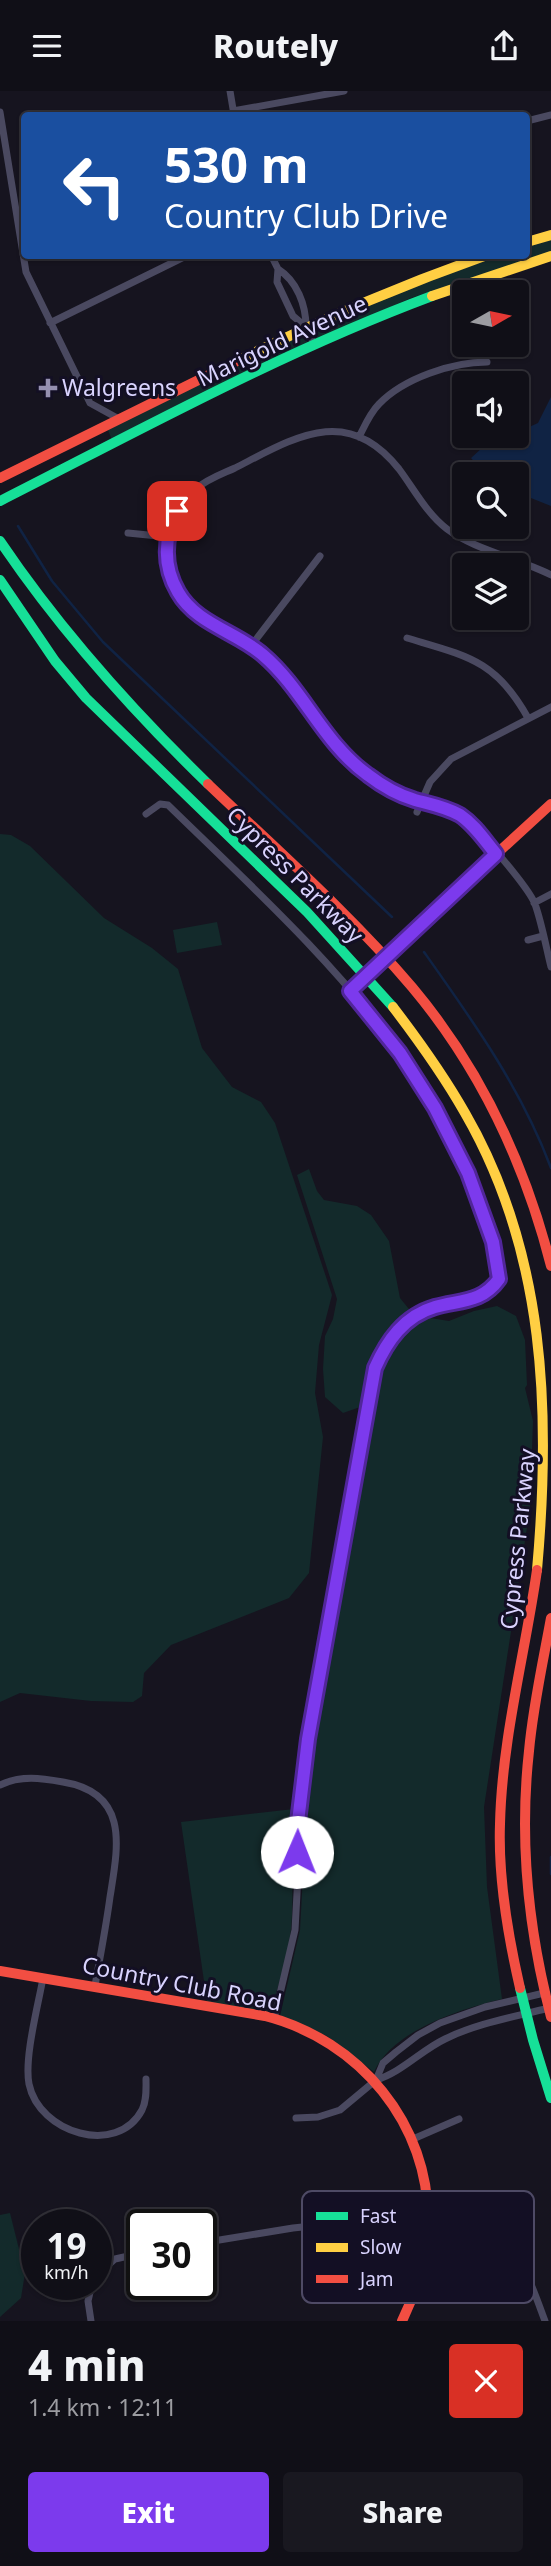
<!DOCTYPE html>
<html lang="en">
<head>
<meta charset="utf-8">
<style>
	body { margin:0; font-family:"Noto Sans",sans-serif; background:#191820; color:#f1f3f6; height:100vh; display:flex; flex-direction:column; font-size:26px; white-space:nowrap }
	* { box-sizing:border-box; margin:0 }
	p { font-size:23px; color:#9c9ca1 }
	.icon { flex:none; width:38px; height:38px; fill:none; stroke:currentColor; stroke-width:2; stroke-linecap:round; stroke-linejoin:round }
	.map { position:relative; height:2230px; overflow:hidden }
	.side { display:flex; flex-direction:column; background:#100f17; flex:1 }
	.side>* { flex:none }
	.guide { position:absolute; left:21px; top:21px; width:509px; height:147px; border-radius:7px; box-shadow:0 2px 5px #0004,0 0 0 2px #302f36; background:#1a4fa0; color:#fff; overflow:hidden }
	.needle { width:46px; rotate:81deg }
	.fabs { position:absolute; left:452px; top:189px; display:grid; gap:14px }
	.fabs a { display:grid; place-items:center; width:77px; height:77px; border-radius:7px; background:#100f17; box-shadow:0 2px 5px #0004,0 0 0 2px #302f36; font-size:35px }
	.speed { position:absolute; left:21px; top:2118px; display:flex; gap:14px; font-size:35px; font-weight:700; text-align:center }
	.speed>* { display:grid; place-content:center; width:91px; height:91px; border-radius:50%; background:#100f17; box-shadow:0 2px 5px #0004,0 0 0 2px #302f36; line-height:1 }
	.speed small { font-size:18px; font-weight:400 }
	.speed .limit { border:4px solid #111; border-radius:10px; background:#fff; color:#111 }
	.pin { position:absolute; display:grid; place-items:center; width:60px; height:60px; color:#fff; margin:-30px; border-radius:14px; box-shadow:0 4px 10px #0006 }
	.me { position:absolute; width:77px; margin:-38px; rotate:1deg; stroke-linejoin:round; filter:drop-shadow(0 0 5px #0008) }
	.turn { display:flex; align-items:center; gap:24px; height:147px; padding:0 28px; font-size:32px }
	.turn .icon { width:91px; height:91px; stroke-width:2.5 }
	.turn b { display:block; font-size:49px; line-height:60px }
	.round { display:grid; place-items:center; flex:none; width:74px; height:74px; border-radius:7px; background:#191820 }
	.overview { display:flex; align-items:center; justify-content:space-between; height:119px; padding:0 28px }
	h1 { font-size:42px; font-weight:800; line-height:52px }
	.action { display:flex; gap:14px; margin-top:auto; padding:14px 28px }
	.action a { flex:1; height:80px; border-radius:7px; background:#7c3aed; color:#fff; font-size:28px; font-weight:800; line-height:80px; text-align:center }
	.action a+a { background:#191820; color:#f1f3f6 }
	header { display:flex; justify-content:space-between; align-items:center; height:91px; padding:0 28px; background:#100f17; font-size:32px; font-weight:800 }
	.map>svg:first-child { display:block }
</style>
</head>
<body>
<header><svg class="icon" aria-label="menu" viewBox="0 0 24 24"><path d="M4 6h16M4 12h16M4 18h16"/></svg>Routely<svg class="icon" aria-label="share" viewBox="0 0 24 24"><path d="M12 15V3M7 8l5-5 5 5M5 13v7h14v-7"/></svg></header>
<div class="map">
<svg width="551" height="2230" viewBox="0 0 551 2230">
	<rect width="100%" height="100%" fill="#16141f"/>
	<path fill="#132a2b" d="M551 149V161L411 207 317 248 312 238 407 197 500 165 527 164V156Z
		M303 242 308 252 112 349 108 339Z
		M0 743 11 744 30 755 104 827 152 857 178 878 202 957 232 996 261 1011 275 1032 332 1204 319 1254 315 1302 323 1346 309 1482 289 1507 171 1554 144 1582 142 1605 133 1611 91 1610 20 1602 0 1611Z
		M217 831 222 854 177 862 173 839Z
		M309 1078 317 1100 324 1109 357 1115 371 1124 389 1150 400 1207 413 1223C378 1243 370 1278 363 1315L343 1322 325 1306 323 1278 325 1245 333 1228 337 1208 297 1084Z
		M497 1215 516 1225 525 1249 527 1294 525 1297 533 1330 530 1417 484 1716 487 1796 502 1908C461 1918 393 1939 374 1981L327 1945 280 1925 300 1839 303 1784 301 1739 313 1644 380 1278 388 1258 406 1236 424 1226 449 1230 474 1220Z
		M294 1718C289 1758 295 1798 291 1838 288 1867 278 1895 270 1922L207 1911 181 1731Z
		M10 2122 25 2182 21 2207 0 2226V2124Z"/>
	<path fill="#102344" d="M551 306V415L516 401V383H485L471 367 494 346 516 345V342L538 332Z"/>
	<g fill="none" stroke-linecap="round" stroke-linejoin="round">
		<path stroke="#102344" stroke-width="2.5" d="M18 435 52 490 103 551 392 826
			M424 861C473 930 521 997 551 1077
			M551 1766V1783"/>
		<path stroke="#4a4960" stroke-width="7" d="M230 0 234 24
			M233 20 344 0
			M0 21 26 181 90 312 119 328
			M527 30 551 24
			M271 164 278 178 277 191 293 225 306 236 314 253
			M278 178C297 190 306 214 306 236
			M50 232 188 164
			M359 346C365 334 370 322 379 313 404 287 453 271 487 271
			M128 442 168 446
			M551 484C520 468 473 458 447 438 427 423 414 398 399 378 347 312 294 347 235 377 222 383 207 388 196 398 158 430 158 489 196 522 208 532 224 538 238 546 252 554 265 565 276 577 311 614 332 663 377 690 389 697 402 705 416 709 433 714 452 717 466 729 481 741 528 796 535 813 542 833 546 856 551 876
			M407 547C467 565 496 569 528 627
			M251 555 320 465
			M417 721 430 691 451 668 551 616
			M146 723 160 713 168 714C249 793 335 871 401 963 436 1012 463 1067 483 1123 489 1139 504 1174 497 1190 488 1212 456 1211 436 1216 426 1218 411 1226 403 1233 390 1244 382 1262 375 1277L308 1648 297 1739 298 1784 295 1839 274 1928
			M534 812 551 803
			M528 849 543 845
			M350 900 368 885
			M0 1694C21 1684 41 1687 63 1691 130 1702 118 1756 110 1806 106 1836 100 1866 95 1895
			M43 1887C38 1915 24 1967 29 1993 39 2042 117 2066 142 2019 147 2009 146 1998 146 1988
			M376 1989C402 1981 420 1960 445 1948 477 1932 514 1926 549 1917
			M296 2027 318 2026 340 2019 376 1989 383 1972 396 1961 418 1944 440 1932 485 1916 544 1902
			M413 2048 459 2028
			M201 2152 293 2137 331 2133 459 2136C517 2143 527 2182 545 2230
			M96 2185 115 2168 142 2162
			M91 2230 88 2210 92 2193"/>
		<path stroke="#16e098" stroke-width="10" d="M0 410C142 338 282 261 432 205
			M0 450C60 539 131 618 208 693
			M0 489 55 570 86 607 307 821 393 916
			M520 1897 533 1949 551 2007"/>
		<path stroke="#ffcf43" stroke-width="10" d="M527 151 551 144
			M432 205 551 165
			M239 269C320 229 402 194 487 164
			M393 916C419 950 444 985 465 1022 546 1162 551 1322 537 1479"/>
		<path stroke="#f24e42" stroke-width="10" d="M0 387 239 269
			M208 693C277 759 350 823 412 896 480 977 525 1073 551 1175
			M368 885 385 865 551 713
			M551 1527C543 1571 533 1615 529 1660 519 1750 528 1838 551 1926
			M0 1880 265 1925C359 1949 430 2033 428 2132 427 2167 417 2199 402 2230
			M520 1897C508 1845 498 1787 500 1733 502 1647 525 1563 537 1479"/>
	</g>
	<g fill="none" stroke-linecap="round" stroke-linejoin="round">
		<g stroke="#51269a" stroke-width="18">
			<path id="route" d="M177 420C164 447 163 475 178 501 196 533 237 541 263 564 304 599 323 652 368 684 381 694 398 704 415 709 430 713 446 716 460 724 475 734 485 750 496 763L350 900 400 962 435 1017 468 1082 493 1151 499 1188C482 1212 460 1209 435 1216 404 1225 387 1250 375 1277L308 1648 297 1739V1761"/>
		</g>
		<use href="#route" stroke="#7c3aed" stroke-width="12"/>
	</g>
	<path fill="#9590b0" stroke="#130f24" stroke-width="2.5" d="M44.5 286.5h7v7h7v7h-7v7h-7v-7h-7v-7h7z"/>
	<g text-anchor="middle" stroke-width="6" stroke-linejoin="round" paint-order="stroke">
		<g font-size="23" fill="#d9d3fe" stroke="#130f24">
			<text transform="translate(282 250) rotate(-25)" y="8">Marigold Avenue</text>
			<text transform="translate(295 784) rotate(45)" y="8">Cypress Parkway</text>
			<text transform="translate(518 1448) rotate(-84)" y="8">Cypress Parkway</text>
			<text transform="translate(182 1893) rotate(11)" y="8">Country Club Road</text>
		</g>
		<g font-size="23" fill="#d9d3fe" stroke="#130f24" text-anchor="start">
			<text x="62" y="305">Walgreens</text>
		</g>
	</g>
	<rect x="302" y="2100" width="232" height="112" rx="10" fill="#130f24" stroke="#4e4a65" stroke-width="2"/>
	<rect x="316" y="2121" width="32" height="8" fill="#16e098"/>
	<rect x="316" y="2152" width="32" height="9" fill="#ffcf43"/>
	<rect x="316" y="2184" width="32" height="8" fill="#f24e42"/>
	<g font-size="19" fill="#d9d3fe">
		<text x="360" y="2132">Fast</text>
		<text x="360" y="2163">Slow</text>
		<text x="360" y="2195">Jam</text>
	</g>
</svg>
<div class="fabs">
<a><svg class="needle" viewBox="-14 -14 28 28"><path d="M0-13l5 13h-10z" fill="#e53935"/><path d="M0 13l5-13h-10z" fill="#9c9ca1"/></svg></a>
<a><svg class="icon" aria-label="sound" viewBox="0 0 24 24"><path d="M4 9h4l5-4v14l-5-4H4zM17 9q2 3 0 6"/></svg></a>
<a><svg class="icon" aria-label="search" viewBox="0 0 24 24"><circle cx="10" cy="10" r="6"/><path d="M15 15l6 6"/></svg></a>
<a><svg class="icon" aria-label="layers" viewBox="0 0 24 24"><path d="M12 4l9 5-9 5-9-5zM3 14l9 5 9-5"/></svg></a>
</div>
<div class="speed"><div>19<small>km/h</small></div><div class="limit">30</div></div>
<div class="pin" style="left:177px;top:420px;background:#d93025"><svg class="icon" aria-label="arrive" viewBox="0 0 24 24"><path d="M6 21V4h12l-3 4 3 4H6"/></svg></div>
<svg class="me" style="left:297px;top:1761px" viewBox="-20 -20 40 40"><circle r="19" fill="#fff"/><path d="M0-13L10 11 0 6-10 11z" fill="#7c3aed"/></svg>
<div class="guide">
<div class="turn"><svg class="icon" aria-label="left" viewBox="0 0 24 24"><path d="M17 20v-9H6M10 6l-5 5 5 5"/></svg><div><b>530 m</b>Country Club Drive</div></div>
</div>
</div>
<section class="side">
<div class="overview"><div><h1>4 min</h1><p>1.4 km · 12:11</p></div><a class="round" style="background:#d93025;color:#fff"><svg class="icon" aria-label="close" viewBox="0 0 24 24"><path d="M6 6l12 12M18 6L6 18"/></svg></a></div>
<div class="action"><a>Exit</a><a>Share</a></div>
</section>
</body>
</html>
